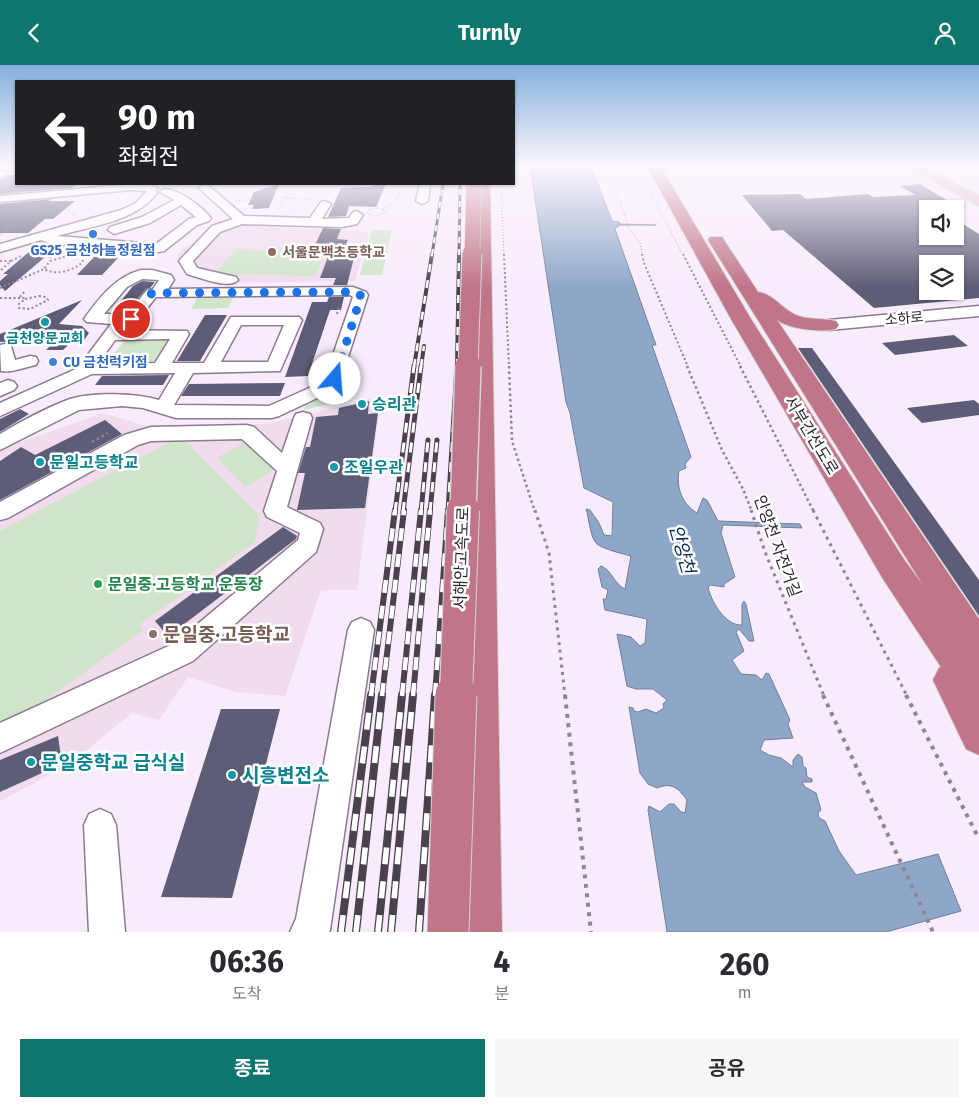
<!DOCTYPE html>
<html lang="ko">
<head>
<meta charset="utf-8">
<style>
	body { margin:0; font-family:"Fira Sans","Noto Sans KR",sans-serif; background:#f7f7f7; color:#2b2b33; height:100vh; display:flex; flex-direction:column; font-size:19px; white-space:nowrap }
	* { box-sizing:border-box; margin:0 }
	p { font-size:16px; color:#7c7c81 }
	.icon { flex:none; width:28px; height:28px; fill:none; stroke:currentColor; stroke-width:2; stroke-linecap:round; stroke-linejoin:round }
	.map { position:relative; height:867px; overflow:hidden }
	.side { display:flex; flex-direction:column; background:#fff; flex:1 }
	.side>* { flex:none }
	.hud { position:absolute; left:15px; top:15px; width:500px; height:105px; border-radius:0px; box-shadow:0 1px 4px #0004; background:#202124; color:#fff; overflow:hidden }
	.buttons { position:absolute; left:919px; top:135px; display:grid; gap:10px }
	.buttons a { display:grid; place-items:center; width:45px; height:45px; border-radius:0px; background:#fff; box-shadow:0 1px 4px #0004; font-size:25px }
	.pin { position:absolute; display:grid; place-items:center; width:42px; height:42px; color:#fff; margin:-21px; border:2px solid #fff; border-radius:50%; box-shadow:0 1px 5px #0007 }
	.me { position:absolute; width:55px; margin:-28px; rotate:18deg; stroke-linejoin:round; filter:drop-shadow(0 0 4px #0008) }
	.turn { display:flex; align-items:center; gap:18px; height:105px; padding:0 20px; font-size:22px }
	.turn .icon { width:65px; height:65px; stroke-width:2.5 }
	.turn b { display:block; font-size:35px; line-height:42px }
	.eta { display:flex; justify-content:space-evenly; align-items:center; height:85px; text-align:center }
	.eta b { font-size:30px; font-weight:700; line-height:35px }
	.cta { display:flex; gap:10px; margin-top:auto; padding:10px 20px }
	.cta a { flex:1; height:58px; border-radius:0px; background:#0f766e; color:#fff; font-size:20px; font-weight:700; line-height:58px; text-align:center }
	.cta a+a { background:#f7f7f7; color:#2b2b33 }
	header { display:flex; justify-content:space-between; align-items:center; height:65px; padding:0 20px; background:#0f766e; color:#fff; font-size:22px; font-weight:700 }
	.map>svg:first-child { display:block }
</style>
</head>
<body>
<header><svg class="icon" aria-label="back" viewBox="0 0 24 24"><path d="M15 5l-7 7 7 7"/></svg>Turnly<svg class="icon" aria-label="person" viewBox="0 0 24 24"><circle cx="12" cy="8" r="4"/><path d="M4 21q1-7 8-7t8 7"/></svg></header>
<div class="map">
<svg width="979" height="867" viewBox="0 0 979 867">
	<rect width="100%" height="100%" fill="#f8ecfc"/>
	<path fill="#f0dcec" d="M226 157 228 159 369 167 355 216 230 218 187 207 177 191 182 184 197 176 209 163Z
		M381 331 357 525H321L285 631 236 627 188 612 159 655 132 648 69 700 0 736V387L7 382 103 348 157 364 271 358Z"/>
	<path fill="#cfe4c9" d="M372 165H392L382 210H360Z
		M236 184 324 189 315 211 241 209 236 211 215 209Z
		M197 233H233L228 243 191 244Z
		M124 276H171L157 298 108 297Z
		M343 312H357L352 333 304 345 305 337 340 320Z
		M248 375 277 403 245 422 217 393Z
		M185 376 259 450 255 477 139 560 143 565 17 656 0 664V466L170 377Z"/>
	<path fill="#8ea7c8" stroke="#71809a" d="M530 101H591L612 156 619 157 620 159 656 160H620L615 164 656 280H652L691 392 685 399 686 403 679 406C676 422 682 439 697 448L703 433 707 435 718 456 800 459 802 463 723 460 721 468 735 512 724 519V522L711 520 708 522C711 536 725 561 742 560V539L744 536 746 539 754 576H749L739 564 736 567 744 586 732 595 741 609 756 610 762 615 766 608 769 609 790 655 788 659 793 673 764 675 760 685 769 690 781 693 793 702V695L798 689 802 692 803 701 806 703 807 712 812 714V717H802L805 722 816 728 821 745 818 748 819 753 825 756 839 786 856 810 938 789 961 846 886 867H667L648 745 649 741 660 747 669 739H674L681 747 685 748 687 735C679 723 671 717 657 723L648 719 640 708 629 642 633 643 634 646 638 647 646 644 656 648 664 643 663 639 667 635 653 624H636L627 621 617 569 631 572 640 581 645 578 647 554 605 545 603 534H606L608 525 602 522 598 504 601 501C612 505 614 519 625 524L631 491C623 489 603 484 597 479 590 473 589 453 586 444L590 445 599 458 604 470 612 471 613 437 584 423 570 348 566 337Z"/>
	<path fill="#5e5d77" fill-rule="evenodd" d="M9 110H16V119H79L72 123 0 129V115Z
		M279 119 269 143 252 144 254 140H248L254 127Z
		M379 119H386L376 142 349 141 346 151 328 152 341 123 369 122Z
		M920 119 961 144H928V171H955V154L979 169V233L874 243 783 165 772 166 742 130 800 129 806 134 868 129 873 132 915 130 900 121ZM928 199H955V226H928Z
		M52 134 48 136H75L53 154H45L28 168H0V139Z
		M323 163 341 164 337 174 348 175 340 190 355 189 347 220H333L336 213H320L332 181 315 180Z
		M37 180 65 181 51 193 45 192 5 226 0 220V216L8 209H3Z
		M94 192 118 193 102 210H77Z
		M142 216 155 217 150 223 146 224 126 247H112L133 221Z
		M329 232H344L341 245H330L308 311 285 312 312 237H327Z
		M82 235 59 259 82 261 89 268 83 277 69 279 63 285H46L55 276 21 273 17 276 0 277V269Z
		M205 250H227L200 296H177Z
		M954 270 968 281 895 290 882 278Z
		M798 283H812L979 515V551Z
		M169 310 163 320H95L102 311Z
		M285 318 280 331H181L189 319Z
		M974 335 979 339V350L922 358 907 343Z
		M369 336 368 349 378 348 365 443 297 445 305 408H298L306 382H310L316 352 338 350 339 343Z
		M20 344 29 349 0 367V354Z
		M105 355 122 369 0 435V396L21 382 35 390Z
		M283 462 297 471 296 474 179 563 183 569 173 577 155 556Z
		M221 644H280L232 833 161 832Z
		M58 671 62 699 0 727V695Z"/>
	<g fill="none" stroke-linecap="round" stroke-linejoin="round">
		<g stroke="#8c7a91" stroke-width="3">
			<path id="minor" d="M3 105 8 108 0 113V106Z
				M133 119 152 120 158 123 155 126 157 128C135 157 91 161 57 171L156 179 189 154 196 152 181 140 150 158 114 169 108 165 110 162 142 152 174 135 160 127 162 125C176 121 202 142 211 153L209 156 197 160 164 186 159 187 48 178 41 175 0 187V179L121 145 136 138 147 126 132 125 0 137V131Z
				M420 119H430L428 136 422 139 416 136Z
				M205 120 209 121 244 151 310 153 321 137 325 136 331 139 322 154 349 153 353 147 357 146 363 150 357 159 342 162 242 159 220 167 193 196 197 203 236 212 238 215C230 225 198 212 187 209L179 196 212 161 233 154 201 125 199 123 201 121Z
				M141 205H152L171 210 174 215 168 224 353 222 366 227 368 230 339 320 330 327 279 351 272 353H176L143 343 122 341 79 345 0 385V369C20 357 48 342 70 334 91 327 137 328 159 335L175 308 92 309 0 351V338L78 303 111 259 87 257 84 254C99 233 115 212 141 205ZM142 214 159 215 153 224 147 225 127 249H104L127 222ZM350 230 353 232 325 313 318 319 269 341 174 340 193 308 280 306 302 255 299 252H231L204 298H172L189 269 187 266 122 265 126 259 136 257 156 232ZM241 260H284L268 297H221ZM170 274 155 298 98 299 115 275Z
				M979 241V251L829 265 824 263 821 260 824 257 829 255Z
				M5 279 11 281 15 295 30 291 36 292 38 296 36 300C25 302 12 308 1 306L0 280Z
				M8 315 14 317 17 321 14 325 0 331V318Z
				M303 347 310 349 312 353 287 442 320 458 323 464 316 487 193 596 0 688V658L175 578 298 475 300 468 267 452 264 446 277 406 242 374 151 376 138 380 8 453 0 455V437L124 370 151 362 247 360 254 362 282 388 294 353 296 349Z
				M361 553 370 557 374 565 330 865 329 867H290L296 854 348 565 352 557Z
				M100 744 111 749 116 760 125 867H89L84 760 89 749Z"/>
		</g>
		<g stroke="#d5d3d5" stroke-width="3">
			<path id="major" d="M907 101H923L979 131V141Z"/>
		</g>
		<g stroke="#d5d3d5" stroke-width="2">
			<path id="highway" d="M647 101H660L751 254 905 496 923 520 708 175 710 172H722L758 227C773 229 782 244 796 250 807 255 824 253 836 256L839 260 836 264C821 268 789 264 777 255L979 554V690L966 684 933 615 939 603 941 602 883 514 731 254Z
				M476 119H490L502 867H456Z"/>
		</g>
		<path stroke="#8f8592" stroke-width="1" stroke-dasharray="1 2" stroke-linecap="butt" d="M609 101 629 164 640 178 642 190
			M637 101 683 190
			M343 119 350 121 344 134
			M501 119 504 190
			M350 121 356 119
			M278 130 285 133 294 119
			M334 134H358L359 131 367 128
			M236 136 257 134
			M60 140 75 151
			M377 143 384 145 385 148 375 151 366 149 369 145Z
			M277 144 285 133 316 134
			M383 144 397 134 402 119
			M3 167 12 166
			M0 170 36 141"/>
		<path stroke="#8f8592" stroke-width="2" stroke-dasharray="2 2.5" stroke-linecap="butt" d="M504 189 509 302
			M642 189 644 198 688 302
			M683 189 741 302
			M67 191 82 192 83 197C72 206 57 211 44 204L50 196Z
			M0 196H11L0 206
			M11 196 21 191
			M0 223 44 204
			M39 231 46 232 48 235 30 244 19 243V239L25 234Z
			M20 232 25 226
			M0 233H26
			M337 249 339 242"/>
		<path stroke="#8f8592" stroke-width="2.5" stroke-dasharray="2.5 3" stroke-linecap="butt" d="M509 301 512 376 535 447
			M687 301 722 385 743 424 752 447
			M740 301 814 447
			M92 377 108 368"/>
		<path stroke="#8f8592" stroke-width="3" stroke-dasharray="3 4.5" stroke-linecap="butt" d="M535 445 549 488 565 631
			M751 445 765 487 824 631
			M813 445 907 631"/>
		<path stroke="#8f8592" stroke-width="4" stroke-dasharray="4 5.5" stroke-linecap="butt" d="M565 630 591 867
			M823 630 933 867
			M906 630 979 774"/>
		<use href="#minor" fill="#fff" fill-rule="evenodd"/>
		<use href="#major" fill="#d9acb8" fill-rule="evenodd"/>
		<use href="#highway" fill="#c07588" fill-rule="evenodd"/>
		<g stroke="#49414c" stroke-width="3">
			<path id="rail-far4" d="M432 190 443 119
				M459 190 460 119"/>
		</g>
		<g stroke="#49414c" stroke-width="4">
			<path id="rail-far3" d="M414 302 432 189
				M421 302 424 281
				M457 302 459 189"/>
		</g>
		<g stroke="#49414c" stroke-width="5">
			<path id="rail-far2" d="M395 447 414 301
				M403 447 421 301
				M421 447 428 375
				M430 447 437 375
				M448 447 457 301
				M456 447 461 361"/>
		</g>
		<g stroke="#49414c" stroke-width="6">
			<path id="rail-far1" d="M371 631 395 445
				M382 631 404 445
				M402 631 421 445
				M413 631 430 445
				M435 631 448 445
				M447 631 456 445"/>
		</g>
		<g stroke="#49414c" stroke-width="8">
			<path id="rail" d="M341 867 371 630
				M356 867 382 630
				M378 867 402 630
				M391 867 413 630
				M419 867 435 630
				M434 867 447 630"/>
		</g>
		<use href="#rail-far4" stroke="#fff" stroke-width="2" stroke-dasharray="6" stroke-linecap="butt"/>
		<use href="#rail-far3" stroke="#fff" stroke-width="2.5" stroke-dasharray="8" stroke-linecap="butt"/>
		<use href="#rail-far2" stroke="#fff" stroke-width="3" stroke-dasharray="10" stroke-linecap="butt"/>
		<use href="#rail-far1" stroke="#fff" stroke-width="4.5" stroke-dasharray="13" stroke-linecap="butt"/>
		<use href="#rail" stroke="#fff" stroke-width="5.5" stroke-dasharray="17" stroke-linecap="butt"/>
		<g stroke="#d5d3d5" stroke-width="16" stroke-linecap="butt">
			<path id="highway-bridge-far4" d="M472 190 474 119"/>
		</g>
		<g stroke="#d5d3d5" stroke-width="21" stroke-linecap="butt">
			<path id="highway-bridge-far3" d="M468 302 472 189"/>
		</g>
		<g stroke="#d5d3d5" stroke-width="28" stroke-linecap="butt">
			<path id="highway-bridge-far2" d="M463 447 468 301"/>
		</g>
		<g stroke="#d5d3d5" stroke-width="34" stroke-linecap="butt">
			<path id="highway-bridge-far1" d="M456 631 463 445"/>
		</g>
		<g stroke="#d5d3d5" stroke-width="43" stroke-linecap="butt">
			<path id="highway-bridge" d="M448 867 456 630"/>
		</g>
		<use href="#highway-bridge-far4" stroke="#c07588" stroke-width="15"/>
		<use href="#highway-bridge-far3" stroke="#c07588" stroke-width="19"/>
		<use href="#highway-bridge-far2" stroke="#c07588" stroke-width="25"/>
		<use href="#highway-bridge-far1" stroke="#c07588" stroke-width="32"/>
		<use href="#highway-bridge" stroke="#c07588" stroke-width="41"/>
	</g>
	<linearGradient id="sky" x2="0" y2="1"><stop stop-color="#84afdb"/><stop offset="0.45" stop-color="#fcf6fe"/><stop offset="1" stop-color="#fcf6fe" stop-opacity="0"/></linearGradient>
	<rect width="979" height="223" fill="url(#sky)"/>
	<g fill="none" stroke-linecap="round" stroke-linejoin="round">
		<path stroke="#1a73e8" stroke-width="9" stroke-dasharray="0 16.2" d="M131 254 152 228 357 227 361 231 335 314"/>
	</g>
	<g fill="#3f7fe0" stroke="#fff" stroke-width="2">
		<circle cx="93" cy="169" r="5"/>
		<circle cx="53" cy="297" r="5"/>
	</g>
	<g fill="#8d6e63" stroke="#fff" stroke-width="2">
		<circle cx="272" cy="187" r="5"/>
		<circle cx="153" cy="569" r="5"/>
	</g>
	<g fill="#0f9aa8" stroke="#fff" stroke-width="2">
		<circle cx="45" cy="257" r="5"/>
		<circle cx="362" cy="339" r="5"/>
		<circle cx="40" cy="397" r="5"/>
		<circle cx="334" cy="402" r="5"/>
		<circle cx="31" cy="697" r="5"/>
		<circle cx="232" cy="710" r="5"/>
	</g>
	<circle fill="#2e9e5b" stroke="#fff" stroke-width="2" cx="98" cy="519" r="5"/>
	<g text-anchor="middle" stroke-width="5" stroke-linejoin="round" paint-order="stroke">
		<g font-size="14" font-weight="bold" fill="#366cbe" stroke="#fff">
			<text x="93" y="190">GS25 금천하늘정원점</text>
			<text x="63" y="302" text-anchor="start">CU 금천럭키점</text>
		</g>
		<g font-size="14" font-weight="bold" fill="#785e54" stroke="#fff" text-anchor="start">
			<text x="282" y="192">서울문백초등학교</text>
		</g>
		<g font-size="14" fill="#2d252f" stroke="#fff">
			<text transform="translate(904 253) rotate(-5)" y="5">소하로</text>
		</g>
		<g font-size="14" font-weight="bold" fill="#0d838f" stroke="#fff">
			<text x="45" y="278">금천양문교회</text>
		</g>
		<g font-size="16" font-weight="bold" fill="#0d838f" stroke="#fff" text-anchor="start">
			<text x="372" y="345">승리관</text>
			<text x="50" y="403">문일고등학교</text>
			<text x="344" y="408">조일우관</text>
		</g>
		<g font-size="16" fill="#2d252f" stroke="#fff">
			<text transform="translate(812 370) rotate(59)" y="6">서부간선도로</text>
			<text transform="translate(778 481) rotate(70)" y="6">안양천 자전거길</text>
			<text transform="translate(461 493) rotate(-88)" y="6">서해안고속도로</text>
		</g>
		<g font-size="16" font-weight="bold" fill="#27864d" stroke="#fff" text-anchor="start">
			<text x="108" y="525">문일중·고등학교 운동장</text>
		</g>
		<g font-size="18" font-style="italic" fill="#072b55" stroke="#fff">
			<text transform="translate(682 484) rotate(74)" y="6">안양천</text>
		</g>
		<g font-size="19" font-weight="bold" fill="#785e54" stroke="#fff" text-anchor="start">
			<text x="163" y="576">문일중·고등학교</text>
		</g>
		<g font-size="19" font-weight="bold" fill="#0d838f" stroke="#fff" text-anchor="start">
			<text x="41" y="704">문일중학교 급식실</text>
			<text x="242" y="717">시흥변전소</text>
		</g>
	</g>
</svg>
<div class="buttons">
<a><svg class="icon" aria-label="sound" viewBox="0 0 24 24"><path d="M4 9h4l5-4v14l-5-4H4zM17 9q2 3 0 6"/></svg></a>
<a><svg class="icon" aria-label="layers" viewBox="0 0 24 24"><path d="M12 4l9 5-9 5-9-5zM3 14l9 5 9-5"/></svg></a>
</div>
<div class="pin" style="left:131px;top:254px;background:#d93025"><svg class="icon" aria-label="arrive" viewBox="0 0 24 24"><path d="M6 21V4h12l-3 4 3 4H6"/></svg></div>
<svg class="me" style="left:335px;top:314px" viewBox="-20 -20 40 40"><circle r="19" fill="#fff"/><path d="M0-13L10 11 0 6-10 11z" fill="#1a73e8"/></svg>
<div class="hud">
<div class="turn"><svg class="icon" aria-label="left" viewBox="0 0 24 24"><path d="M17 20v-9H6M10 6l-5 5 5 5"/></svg><div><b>90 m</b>좌회전</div></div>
</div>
</div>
<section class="side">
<div class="eta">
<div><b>06:36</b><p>도착</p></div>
<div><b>4</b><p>분</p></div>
<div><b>260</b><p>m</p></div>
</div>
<div class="cta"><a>종료</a><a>공유</a></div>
</section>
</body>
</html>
